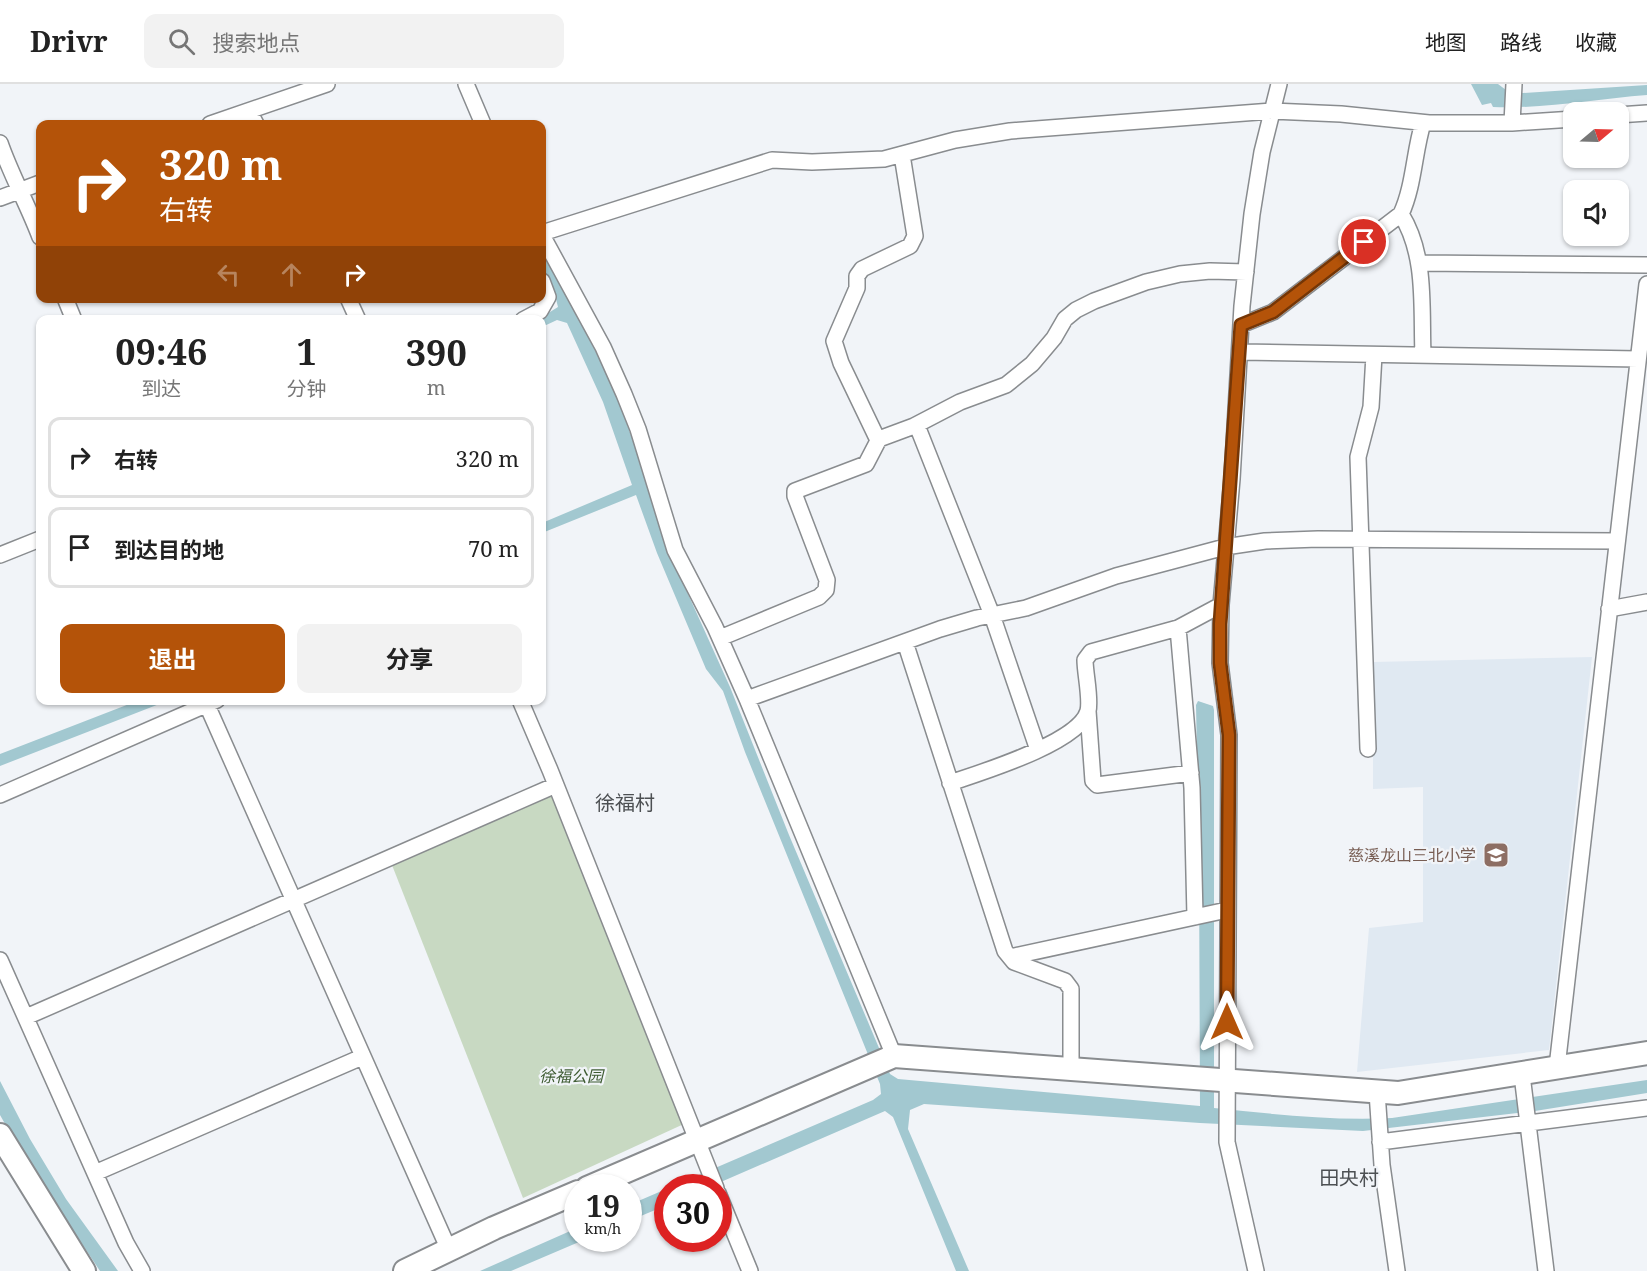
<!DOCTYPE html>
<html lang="zh">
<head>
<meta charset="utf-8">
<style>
	body { margin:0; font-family:"Noto Serif","Noto Sans SC",serif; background:#f2f2f2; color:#222; height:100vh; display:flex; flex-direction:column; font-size:22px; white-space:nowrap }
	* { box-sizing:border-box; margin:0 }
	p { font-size:20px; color:#767676 }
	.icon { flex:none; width:33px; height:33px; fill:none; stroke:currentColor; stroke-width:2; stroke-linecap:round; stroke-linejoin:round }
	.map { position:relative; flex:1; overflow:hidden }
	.panel { position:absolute; left:36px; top:231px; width:510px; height:390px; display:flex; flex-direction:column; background:#fff; border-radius:12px; box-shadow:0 2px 4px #0004 }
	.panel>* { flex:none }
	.banner { position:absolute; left:36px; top:36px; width:510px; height:183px; border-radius:12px; box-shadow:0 2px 4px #0004; background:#b45309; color:#fff; overflow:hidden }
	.needle { width:39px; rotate:71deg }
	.fabs { position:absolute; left:1563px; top:18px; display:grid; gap:12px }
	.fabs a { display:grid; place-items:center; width:66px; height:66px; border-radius:12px; background:#fff; box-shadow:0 2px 4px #0004; font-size:30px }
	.speed { position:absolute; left:564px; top:1090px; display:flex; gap:12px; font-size:30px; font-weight:700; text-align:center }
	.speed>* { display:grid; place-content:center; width:78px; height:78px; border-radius:50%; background:#fff; box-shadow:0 2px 4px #0004; line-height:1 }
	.speed small { font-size:15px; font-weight:400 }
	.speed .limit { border:9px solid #d22; background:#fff; color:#111 }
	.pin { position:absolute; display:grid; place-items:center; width:51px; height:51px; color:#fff; margin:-26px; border:3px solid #fff; border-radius:50%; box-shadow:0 2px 6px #0007 }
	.me { position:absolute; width:66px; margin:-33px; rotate:0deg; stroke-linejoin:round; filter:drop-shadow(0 0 4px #0008) }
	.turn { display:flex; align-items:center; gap:21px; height:126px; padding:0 24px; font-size:27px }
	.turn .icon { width:78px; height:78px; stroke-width:2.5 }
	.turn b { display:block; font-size:42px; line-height:51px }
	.lanes { display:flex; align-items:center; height:57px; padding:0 24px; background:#0003; justify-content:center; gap:30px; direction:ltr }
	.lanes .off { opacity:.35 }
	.eta { display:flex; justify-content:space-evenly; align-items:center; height:102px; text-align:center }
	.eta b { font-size:36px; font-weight:700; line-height:42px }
	.action { display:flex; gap:12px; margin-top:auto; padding:12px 24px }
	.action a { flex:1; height:69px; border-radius:12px; background:#b45309; color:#fff; font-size:24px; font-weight:700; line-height:69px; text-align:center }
	.action a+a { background:#f2f2f2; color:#222 }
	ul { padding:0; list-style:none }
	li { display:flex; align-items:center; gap:18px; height:81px; margin:0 12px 9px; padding:0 12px; border:3px solid #e0e0e0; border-radius:12px }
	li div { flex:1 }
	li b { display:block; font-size:22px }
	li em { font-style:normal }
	header { display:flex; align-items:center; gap:36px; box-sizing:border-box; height:84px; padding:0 30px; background:#fff; border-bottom:2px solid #e0e0e0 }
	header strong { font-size:28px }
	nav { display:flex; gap:33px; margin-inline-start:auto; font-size:21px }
	.search { width:420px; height:54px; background:#f2f2f2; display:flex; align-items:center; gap:15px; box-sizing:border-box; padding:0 21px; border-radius:12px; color:#767676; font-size:22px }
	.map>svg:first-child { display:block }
</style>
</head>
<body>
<header>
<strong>Drivr</strong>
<div class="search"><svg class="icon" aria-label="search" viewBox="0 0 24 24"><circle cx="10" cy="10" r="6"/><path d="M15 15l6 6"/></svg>搜索地点</div>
<nav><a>地图</a><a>路线</a><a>收藏</a></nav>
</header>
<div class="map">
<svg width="1647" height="1187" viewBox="0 0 1647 1187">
	<rect width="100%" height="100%" fill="#f1f4f8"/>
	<path fill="#e0e9f2" d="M1592 573 1549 966 1357 988 1369 844 1423 838V703L1373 705V578Z"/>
	<path fill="#c8d9c2" d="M553 705 686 1039 523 1114 390 776Z"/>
	<path fill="#a2c8d0" d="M1471 0H1498L1506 6 1523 9 1647 1V11C1596 15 1545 25 1493 23L1491 19 1482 21Z
		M542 169 575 226 614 305 632 354 665 459 730 603 789 751 890 990 898 995 1200 1022 1199 775 1196 621 1198 617 1213 622 1214 626V1024C1273 1030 1332 1037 1392 1034L1647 996V1009L1535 1027 1363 1047 1200 1039 924 1020 910 1026 908 1045 969 1187H956L893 1033 885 1027 707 1104H668L667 1121 629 1137V1121L873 1016 881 1010 880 1000 745 668 723 607 706 585 657 469 636 411 542 449V439L632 401 603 318 567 239 557 236 542 243V236H537L558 223 555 211 542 187Z
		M137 617H167L0 682V670Z
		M0 997 30 1055 66 1115 118 1187H100L24 1073 0 1031Z
		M577 1144 578 1155H586L511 1187H480Z"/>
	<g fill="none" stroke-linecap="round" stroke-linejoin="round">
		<g stroke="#898c8f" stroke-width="18">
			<path id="street" d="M466 0 483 40
				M249 27 256 40
				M1618 31 1647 29
				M1512 39 1514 0
				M210 40 327 0
				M0 59C11 91 28 121 40 153
				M902 71 915 152 910 162 862 185 857 192V204L834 257 841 279 876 352 879 355 914 342 918 344 992 531 1038 666
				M0 114 40 99
				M1401 130C1427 172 1421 224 1423 271
				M542 149 772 76 812 78 884 75 955 56 1010 47 1272 27 1341 30 1429 39H1512L1574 35
				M542 151 603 263 624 310 638 345 675 466 715 543 747 615 894 972
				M1419 179 1647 181
				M65 214 74 236
				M348 214 358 236
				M523 236 540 227 548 213 542 197
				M1241 241 1273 228 1401 130C1414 102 1414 68 1423 39
				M1240 268 1638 275
				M914 342 960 318 1006 301 1032 280 1054 254 1065 235 1076 226 1094 217 1146 198 1180 190 1210 187 1246 188
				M0 471 40 455
				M1609 525 1647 518
				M1178 544 1192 704 1195 833
				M720 554 819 513 826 506 827 496 795 412V407L866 380 879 355
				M905 558 1005 867 1014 878 1065 897 1071 905V984
				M747 615 940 545 977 534 1026 524 1116 492 1225 463 1265 457 1318 455 1617 457
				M520 616 550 686 716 1104
				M207 621 449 1166
				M1088 627 1093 697 1097 701 1191 689
				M1368 665 1358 373 1371 323 1374 271
				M950 699C979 689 1079 659 1088 627 1091 615 1085 589 1085 576L1091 568 1178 544 1221 521
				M0 711 217 616
				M1010 873 1227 826
				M0 876 126 1159 142 1187
				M26 933 556 701
				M1557 983 1647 200
				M1522 991 1546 1187
				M1377 1008 1382 1081 1397 1187
				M1380 1058 1647 1024
				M95 1089 362 973
				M718 1109 750 1187
				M1256 1187 1227 1058 1229 651 1220 579 1221 521 1232 395 1242 222 1252 130 1262 68 1279 0"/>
		</g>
		<g stroke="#898c8f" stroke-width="26">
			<path id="secondary" d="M0 1051 84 1187
				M587 1104 894 972 1398 1009 1647 969
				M405 1187 494 1144 578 1108"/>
		</g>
		<use href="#street" stroke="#fff" stroke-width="15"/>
		<use href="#secondary" stroke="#fff" stroke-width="22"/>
	</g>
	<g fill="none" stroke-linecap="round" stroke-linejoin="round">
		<g stroke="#753606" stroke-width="15">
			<path id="route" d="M1227 938 1229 651 1220 579V540L1241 241 1273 228 1364 158"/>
		</g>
		<use href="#route" stroke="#b45309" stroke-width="10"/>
	</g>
	<defs>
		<g id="school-square" transform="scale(1.35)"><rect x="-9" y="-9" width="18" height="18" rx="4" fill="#8d6e63" stroke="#f1f4f8"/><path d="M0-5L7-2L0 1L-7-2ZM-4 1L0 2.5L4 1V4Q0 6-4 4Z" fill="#fff"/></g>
	</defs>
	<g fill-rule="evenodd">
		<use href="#school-square" x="1496" y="771"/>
	</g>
	<g text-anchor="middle" stroke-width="4.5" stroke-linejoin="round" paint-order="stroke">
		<g font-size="16" fill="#785e54" stroke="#f1f4f8" text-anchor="end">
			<text x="1476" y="777">慈溪龙山三北小学</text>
		</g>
		<g font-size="16" font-style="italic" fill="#3f5c33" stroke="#f1f4f8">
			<text x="571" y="998">徐福公园</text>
		</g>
		<g font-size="20" fill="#4d5053" stroke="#f1f4f8">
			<text x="625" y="726">徐福村</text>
			<text x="1349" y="1101">田央村</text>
		</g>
	</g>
</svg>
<div class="fabs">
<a><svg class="needle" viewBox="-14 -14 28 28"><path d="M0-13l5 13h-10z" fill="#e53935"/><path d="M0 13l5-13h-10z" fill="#767676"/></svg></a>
<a><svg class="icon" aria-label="sound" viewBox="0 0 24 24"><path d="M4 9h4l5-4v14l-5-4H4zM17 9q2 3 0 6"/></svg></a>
</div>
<div class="speed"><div>19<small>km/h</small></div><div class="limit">30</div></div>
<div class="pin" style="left:1364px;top:158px;background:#d93025"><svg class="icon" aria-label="arrive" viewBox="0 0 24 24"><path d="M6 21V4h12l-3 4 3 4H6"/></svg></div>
<svg class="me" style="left:1227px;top:938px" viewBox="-20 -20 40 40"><path d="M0-17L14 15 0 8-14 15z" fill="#b45309" stroke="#fff" stroke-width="4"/></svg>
<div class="banner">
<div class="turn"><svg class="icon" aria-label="right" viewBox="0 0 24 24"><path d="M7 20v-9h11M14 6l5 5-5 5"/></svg><div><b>320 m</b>右转</div></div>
<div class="lanes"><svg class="icon off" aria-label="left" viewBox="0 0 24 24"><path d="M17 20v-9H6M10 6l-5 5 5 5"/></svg><svg class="icon off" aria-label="ahead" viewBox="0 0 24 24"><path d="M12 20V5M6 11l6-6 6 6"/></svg><svg class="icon" aria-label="right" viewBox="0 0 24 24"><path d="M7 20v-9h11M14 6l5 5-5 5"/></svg></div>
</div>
<section class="panel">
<div class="eta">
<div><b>09:46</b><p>到达</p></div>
<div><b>1</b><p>分钟</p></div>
<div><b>390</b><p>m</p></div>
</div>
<ul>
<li><svg class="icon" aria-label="right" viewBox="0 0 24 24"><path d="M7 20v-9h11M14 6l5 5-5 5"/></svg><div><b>右转</b></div><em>320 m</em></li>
<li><svg class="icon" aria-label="arrive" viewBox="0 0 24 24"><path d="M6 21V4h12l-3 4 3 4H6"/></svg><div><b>到达目的地</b></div><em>70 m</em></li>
</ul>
<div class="action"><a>退出</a><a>分享</a></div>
</section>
</div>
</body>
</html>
